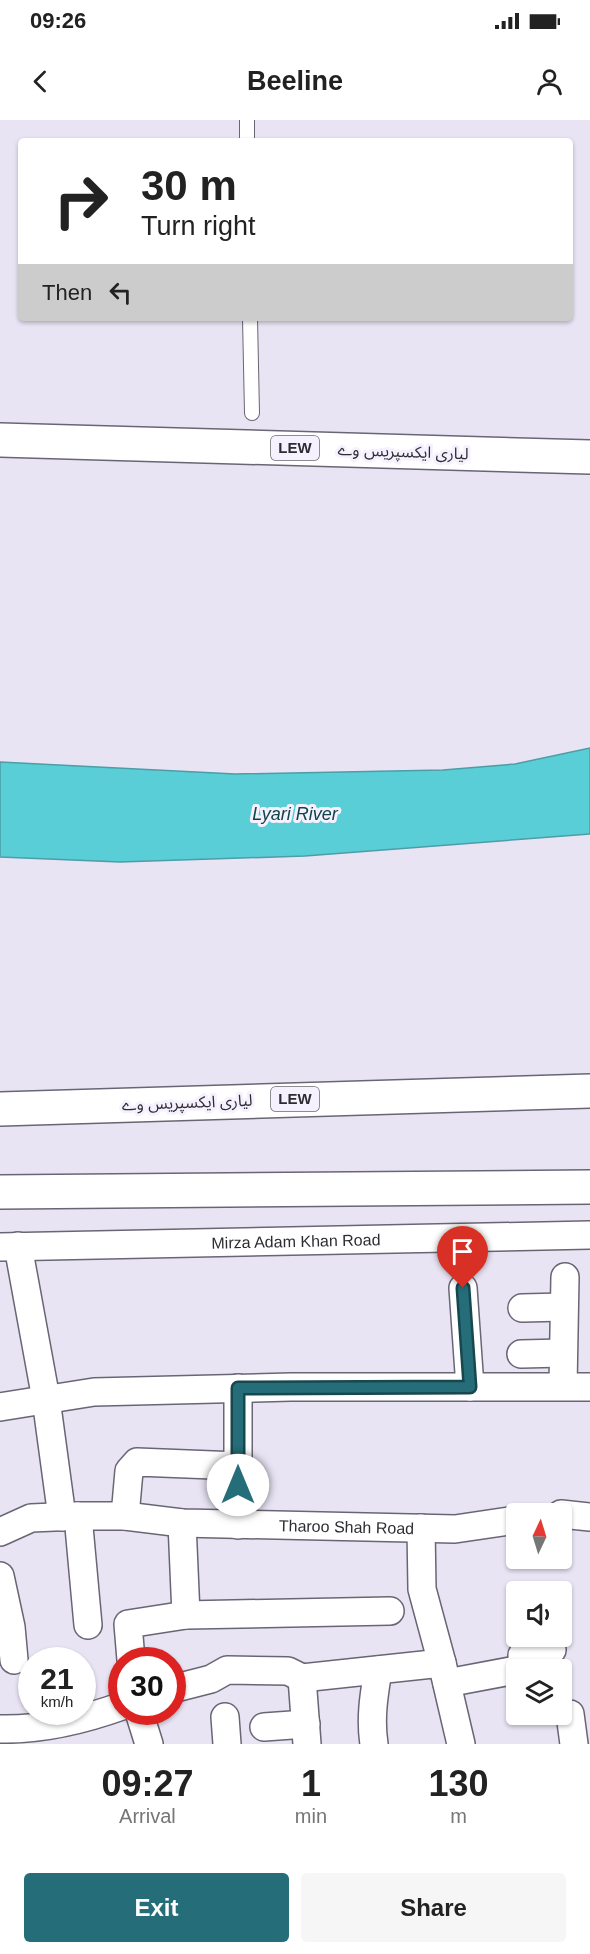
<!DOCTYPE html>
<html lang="en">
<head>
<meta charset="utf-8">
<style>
	body { margin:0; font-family:Helvetica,"Noto Sans Arabic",sans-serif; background:#f6f6f6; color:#222; height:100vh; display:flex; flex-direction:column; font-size:22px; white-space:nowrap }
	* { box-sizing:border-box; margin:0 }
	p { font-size:20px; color:#767676 }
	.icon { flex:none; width:33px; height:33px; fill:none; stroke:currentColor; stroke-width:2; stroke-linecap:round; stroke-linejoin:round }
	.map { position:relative; height:1624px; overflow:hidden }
	.panel { display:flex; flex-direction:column; background:#fff; flex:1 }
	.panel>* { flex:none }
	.banner { position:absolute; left:18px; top:18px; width:555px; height:183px; border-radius:6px; box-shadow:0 2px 4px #0004; background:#fff; color:#222; overflow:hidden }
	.needle { width:39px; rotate:4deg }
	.tools { position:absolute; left:506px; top:1383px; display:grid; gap:12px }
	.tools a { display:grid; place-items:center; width:66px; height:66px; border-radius:6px; background:#fff; box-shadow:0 2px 4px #0004; font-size:30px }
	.speed { position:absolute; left:18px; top:1527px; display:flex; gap:12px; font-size:30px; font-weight:700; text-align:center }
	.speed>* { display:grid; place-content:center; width:78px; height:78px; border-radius:50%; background:#fff; box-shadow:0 2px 4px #0004; line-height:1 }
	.speed small { font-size:15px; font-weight:400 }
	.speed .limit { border:9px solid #d22; background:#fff; color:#111 }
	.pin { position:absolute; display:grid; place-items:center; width:51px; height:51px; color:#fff; margin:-62px -26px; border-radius:50% 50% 50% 0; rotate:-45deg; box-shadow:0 0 6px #0007 }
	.pin .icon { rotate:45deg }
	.me { position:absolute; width:66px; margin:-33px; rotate:0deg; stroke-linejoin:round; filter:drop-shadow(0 0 4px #0008) }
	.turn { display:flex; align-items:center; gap:21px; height:126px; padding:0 24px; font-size:27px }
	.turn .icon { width:78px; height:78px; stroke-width:2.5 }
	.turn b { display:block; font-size:42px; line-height:51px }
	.then { display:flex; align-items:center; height:57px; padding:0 24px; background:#0003; gap:12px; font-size:22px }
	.eta { display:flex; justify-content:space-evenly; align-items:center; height:102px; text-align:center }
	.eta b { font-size:36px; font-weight:700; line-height:42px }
	.action { display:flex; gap:12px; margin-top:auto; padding:12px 24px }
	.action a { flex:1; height:69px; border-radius:6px; background:#256d78; color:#fff; font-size:24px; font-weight:700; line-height:69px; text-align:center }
	.action a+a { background:#f6f6f6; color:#222 }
	.status { display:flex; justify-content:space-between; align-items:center; height:42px; padding:0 30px; background:#fff; direction:ltr }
	.status svg { height:16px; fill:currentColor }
	header { display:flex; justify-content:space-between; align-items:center; height:78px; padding:0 24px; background:#fff; font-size:27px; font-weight:700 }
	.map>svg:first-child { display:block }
</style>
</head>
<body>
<div class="status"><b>09:26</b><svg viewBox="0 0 49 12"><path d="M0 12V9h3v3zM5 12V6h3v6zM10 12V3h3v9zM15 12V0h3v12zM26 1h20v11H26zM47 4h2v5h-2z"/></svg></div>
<header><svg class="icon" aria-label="back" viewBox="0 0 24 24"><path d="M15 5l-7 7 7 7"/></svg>Beeline<svg class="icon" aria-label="person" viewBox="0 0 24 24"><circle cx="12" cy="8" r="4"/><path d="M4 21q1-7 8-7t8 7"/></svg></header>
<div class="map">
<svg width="590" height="1624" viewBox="0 0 590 1624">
	<rect width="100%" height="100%" fill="#e9e4f4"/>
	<path fill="#59ced7" stroke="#4c9da6" stroke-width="1.5" d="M590 628V714L305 736 120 742 0 737V642L235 654 443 650 515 644Z"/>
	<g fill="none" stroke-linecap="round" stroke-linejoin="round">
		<g stroke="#6a6574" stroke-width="16">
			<path id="service" d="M247 0V21
				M250 198 252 293"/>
		</g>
		<g stroke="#6a6574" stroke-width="30">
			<g id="minor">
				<path d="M18 1126 46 1279 62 1397"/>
				<path id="s1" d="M0 1127 590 1115"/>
				<path d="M463 1168 470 1267"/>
				<path d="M522 1188 564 1187"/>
				<path d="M521 1234 563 1233"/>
				<path d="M563 1266 565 1157"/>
				<path d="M0 1287 94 1272 291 1267H590"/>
				<path d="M561 1394 590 1397"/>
				<path d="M78 1396 88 1505"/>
				<path d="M125 1396 129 1351 137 1342 238 1346"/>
				<path d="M182 1403 186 1495"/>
				<path d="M238 1405V1268"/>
				<path d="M421 1408 422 1469 442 1543 461 1624"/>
				<path id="s2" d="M0 1412 31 1398 78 1396H125L182 1403 455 1409 516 1400"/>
				<path d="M0 1456 11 1507 14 1540"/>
				<path d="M131 1540 128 1504 186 1495 390 1491"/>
				<path d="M519 1550 523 1549 522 1535 552 1530"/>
				<path d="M302 1558 307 1624"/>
				<path d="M447 1563 516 1550"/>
				<path d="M172 1569 211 1559 227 1550 288 1551 302 1558 442 1543"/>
				<path d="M139 1592 149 1624"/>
				<path d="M570 1594 574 1624"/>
				<path d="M225 1597 227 1624"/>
				<path d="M264 1607 306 1604"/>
				<path d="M0 1609C41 1610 83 1600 122 1586"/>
				<path d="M374 1624C370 1598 374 1575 378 1550"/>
			</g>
		</g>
		<g stroke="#6a6574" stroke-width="36">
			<path id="secondary" d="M0 1072 590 1067"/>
		</g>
		<g stroke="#6a6574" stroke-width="36">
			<path id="motorway" d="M0 320 590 337
				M0 989 590 971"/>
		</g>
		<use href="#service" stroke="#fff" stroke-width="14"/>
		<use href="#minor" stroke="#fff" stroke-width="27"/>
		<use href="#secondary" stroke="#fff" stroke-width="33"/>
		<use href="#motorway" stroke="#fff" stroke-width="33"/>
	</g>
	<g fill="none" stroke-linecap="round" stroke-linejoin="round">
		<g stroke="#18474e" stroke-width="15">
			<path id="route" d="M238 1365V1268L470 1267 463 1168"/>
		</g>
		<use href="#route" stroke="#256d78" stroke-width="10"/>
	</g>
	<g text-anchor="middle" stroke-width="6" stroke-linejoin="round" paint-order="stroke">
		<g fill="#f6f1ff" stroke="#6a6770" stroke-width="1.5">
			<rect x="271" y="316" width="48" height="24" rx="4.5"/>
			<rect x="271" y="967" width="48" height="24" rx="4.5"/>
		</g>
		<g font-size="15" font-weight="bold" fill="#2e2c32">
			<text x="295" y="333">LEW</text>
			<text x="295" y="984">LEW</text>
		</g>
		<g font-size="16" fill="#2e2c32" stroke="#f6f1ff">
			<text transform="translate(403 331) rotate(2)" y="6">لیاری ایکسپریس وے</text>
			<text transform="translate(187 982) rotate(-2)" y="6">لیاری ایکسپریس وے</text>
			<text dy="6" stroke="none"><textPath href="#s1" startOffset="296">Mirza Adam Khan Road</textPath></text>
			<text dy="6" stroke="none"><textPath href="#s2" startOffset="350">Tharoo Shah Road</textPath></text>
		</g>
		<g font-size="18" font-style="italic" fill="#0f4448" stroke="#f6f1ff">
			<text x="295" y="700">Lyari River</text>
		</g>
	</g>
</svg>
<div class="tools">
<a><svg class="needle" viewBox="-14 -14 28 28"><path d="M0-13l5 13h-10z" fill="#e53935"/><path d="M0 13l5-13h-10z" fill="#767676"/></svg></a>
<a><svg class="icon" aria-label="sound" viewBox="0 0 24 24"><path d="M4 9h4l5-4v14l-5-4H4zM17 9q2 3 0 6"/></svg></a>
<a><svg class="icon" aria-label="layers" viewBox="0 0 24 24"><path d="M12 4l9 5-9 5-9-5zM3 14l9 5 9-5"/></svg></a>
</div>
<div class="speed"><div>21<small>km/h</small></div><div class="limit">30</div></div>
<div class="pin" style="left:463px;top:1168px;background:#d93025"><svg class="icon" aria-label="arrive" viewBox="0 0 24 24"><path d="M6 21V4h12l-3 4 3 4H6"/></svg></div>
<svg class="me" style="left:238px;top:1365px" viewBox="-20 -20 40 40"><circle r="19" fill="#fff"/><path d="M0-13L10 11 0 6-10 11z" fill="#256d78"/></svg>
<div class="banner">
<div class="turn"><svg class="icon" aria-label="right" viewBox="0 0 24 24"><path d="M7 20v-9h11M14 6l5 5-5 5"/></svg><div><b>30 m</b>Turn right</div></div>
<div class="then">Then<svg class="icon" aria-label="left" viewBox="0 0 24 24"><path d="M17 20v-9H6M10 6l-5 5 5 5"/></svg></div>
</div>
</div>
<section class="panel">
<div class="eta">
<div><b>09:27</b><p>Arrival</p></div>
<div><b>1</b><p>min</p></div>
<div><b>130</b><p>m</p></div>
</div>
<div class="action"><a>Exit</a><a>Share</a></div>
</section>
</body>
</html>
